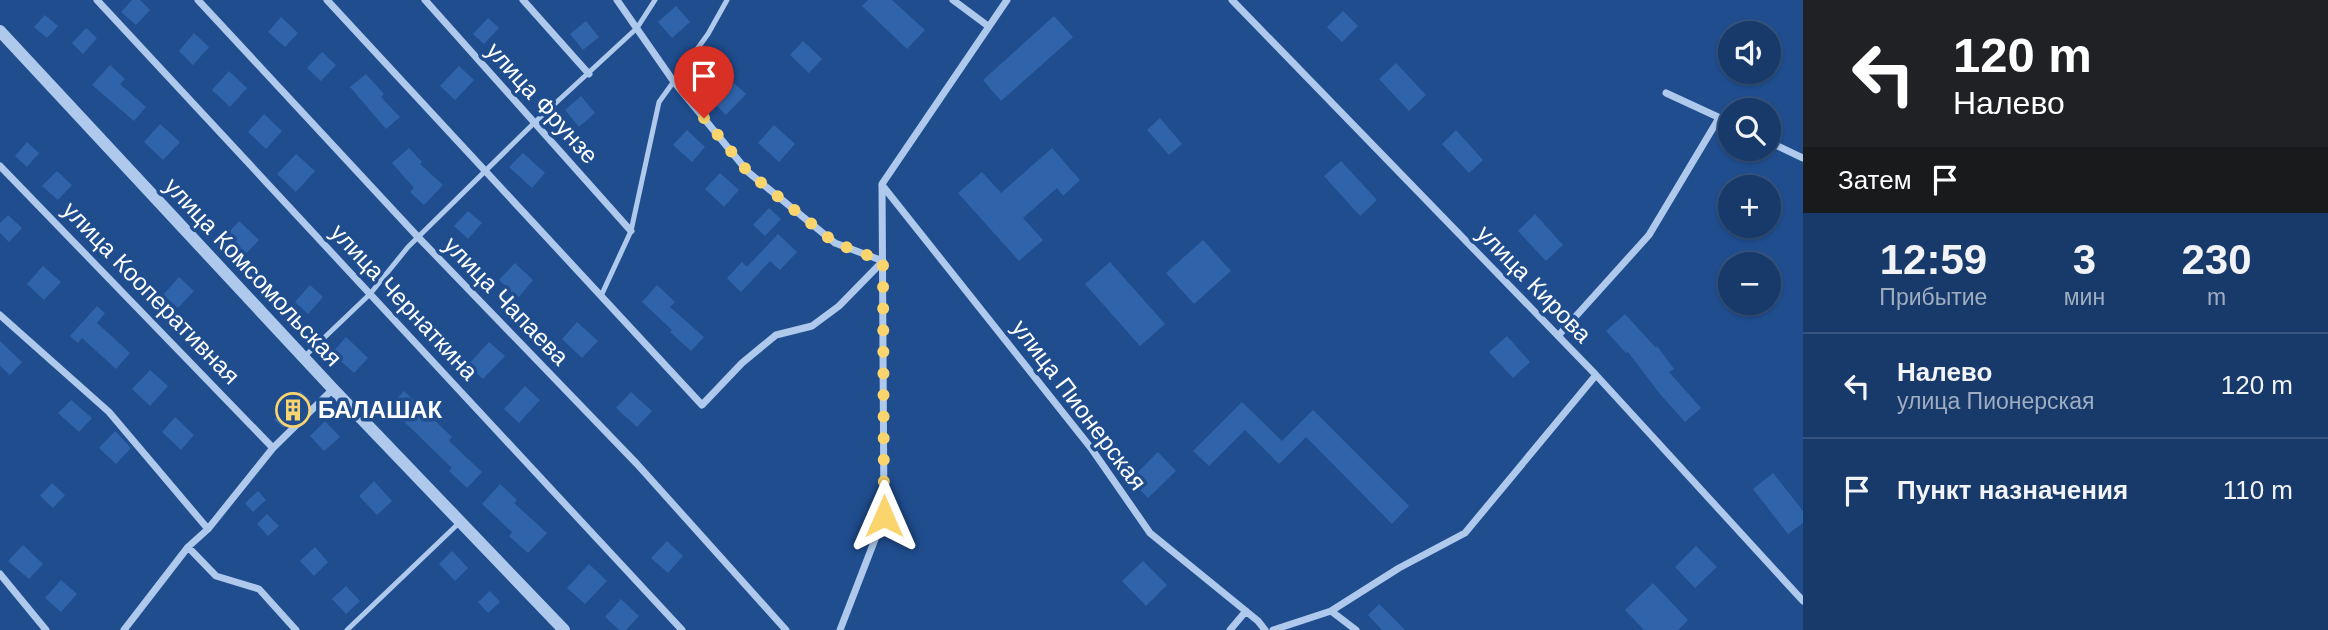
<!DOCTYPE html>
<html lang="ru">
<head>
<meta charset="utf-8">
<style>
	body { margin:0; font-family:Arial,sans-serif; background:#244572; color:#f1f3f6; height:100vh; display:flex; flex-direction:column; font-size:26px; white-space:nowrap }
	* { box-sizing:border-box; margin:0 }
	p { font-size:23px; color:#9eadc1 }
	.icon { flex:none; width:38px; height:38px; fill:none; stroke:currentColor; stroke-width:2; stroke-linecap:round; stroke-linejoin:round }
	.map { position:relative; flex:1; overflow:hidden }
	.side { display:flex; flex-direction:column; background:#173a6a; width:525px }
	.side>* { flex:none }
	.guide { background:#202124; color:#fff; overflow:hidden }
	.fabs { position:absolute; left:1718px; top:21px; display:grid; gap:14px }
	.fabs a { display:grid; place-items:center; width:63px; height:63px; border-radius:50%; background:#173a6a; box-shadow:0 2px 5px #0004,0 0 0 2px #36547e; font-size:35px }
	.pin { position:absolute; display:grid; place-items:center; width:60px; height:60px; color:#fff; margin:-72px -30px; border-radius:50% 50% 50% 0; rotate:-45deg; box-shadow:0 0 7px #0007 }
	.pin .icon { rotate:45deg }
	.me { position:absolute; width:77px; margin:-38px; rotate:0deg; stroke-linejoin:round; filter:drop-shadow(0 0 5px #0008) }
	.turn { display:flex; align-items:center; gap:24px; height:147px; padding:0 35px; font-size:32px }
	.turn .icon { width:91px; height:91px; stroke-width:2.5 }
	.turn b { display:block; font-size:49px; line-height:60px }
	.then { display:flex; align-items:center; height:66px; padding:0 35px; background:#0003; gap:14px; font-size:26px }
	.eta { display:flex; justify-content:space-evenly; align-items:center; height:119px; text-align:center }
	.eta b { font-size:42px; font-weight:600; line-height:49px }
	ul { padding:0; list-style:none }
	li { display:flex; align-items:center; gap:21px; height:105px; padding:0 35px; border-top:2px solid #36547e }
	li div { flex:1 }
	li b { display:block; font-size:26px }
	li em { font-style:normal }
	main { display:flex; flex:1; min-height:0 }
	.map>svg:first-child { display:block }
</style>
</head>
<body>
<main>
<div class="map">
<svg width="1803" height="630" viewBox="0 0 1803 630">
	<rect width="100%" height="100%" fill="#1f4d8e"/>
	<path fill="#2f64ab" d="M132 0H140L150 10 136 25 121 12Z
		M868 0H892L925 30 907 49 862 6Z
		M676 6 690 22 672 38 658 22Z
		M1343 11 1358 26 1342 42 1327 27Z
		M45 15 58 26 47 38 34 27Z
		M1054 16 1073 37 1001 101 983 80Z
		M281 17 298 33 285 47 268 32Z
		M488 18 499 28 484 44 473 34Z
		M586 21 599 37 583 50 570 34Z
		M86 28 97 38 83 54 72 43Z
		M194 33 209 47 193 65 179 51Z
		M803 41 822 59 809 73 790 55Z
		M322 52 336 65 321 81 307 68Z
		M702 63 730 88 734 83 746 94 726 115 715 104 717 102 690 76Z
		M1396 63 1426 95 1409 111 1379 79Z
		M110 65 125 79 120 84 146 107 134 121 92 85Z
		M459 66 474 80 455 100 440 86Z
		M229 71 247 88 230 107 212 90Z
		M366 74 384 94 381 97 400 117 386 129 350 87Z
		M581 96 595 113 579 127 565 110Z
		M264 114 282 131 266 149 248 132Z
		M1160 118 1182 144 1169 155 1147 130Z
		M160 124 180 142 163 160 144 142Z
		M774 125 795 144 779 162 758 143Z
		M687 130 705 147 692 162 673 145Z
		M1456 130 1483 160 1469 173 1442 144Z
		M27 142 39 153 27 167 15 156Z
		M409 148 422 162 420 164 443 185 424 205 410 192 414 188 392 163Z
		M1052 148 1080 180 1063 196 1057 188 1023 218 1043 240 1019 261 958 193 982 172 1001 193Z
		M523 153 545 173 532 188 509 167Z
		M296 154 315 171 296 192 277 174Z
		M1341 161 1377 200 1360 216 1324 176Z
		M57 171 72 185 58 200 42 186Z
		M720 173 739 190 724 207 705 189Z
		M769 208 781 219 765 236 753 225Z
		M468 211 482 223 468 239 454 226Z
		M1535 214 1563 245 1546 261 1518 231Z
		M8 215 22 228 9 242 0 233V223Z
		M239 221 259 240 242 258 222 240Z
		M778 234 797 252 780 270 770 261 741 292 727 278 742 262 747 267Z
		M1203 240 1231 271 1194 304 1166 273Z
		M1110 262 1165 324 1140 346 1085 284Z
		M515 263 533 280 518 298 499 280Z
		M43 266 61 282 44 300 27 284Z
		M179 277 194 291 178 308 163 295Z
		M310 285 323 297 308 314 295 302Z
		M657 285 675 302 670 307 704 337 691 351 670 332 672 330 642 302Z
		M97 306 105 313 97 323 130 353 116 369 82 338 78 343 70 336Z
		M1625 314 1656 348 1657 346 1674 369 1669 372 1701 408 1685 422 1660 394 1628 352 1626 353 1606 331Z
		M577 322 598 341 582 358 562 339Z
		M1507 336 1530 362 1513 378 1489 352Z
		M346 337 368 358 354 373 332 353Z
		M0 341 22 362 10 375 0 366Z
		M489 342 505 356 483 379 468 365Z
		M150 370 168 386 150 406 132 389Z
		M525 386 540 400 519 423 504 409Z
		M300 391 311 401 284 428 274 420Z
		M404 391 452 437 449 441 482 472 467 488 449 471 452 468 389 407Z
		M631 392 652 411 637 427 616 408Z
		M71 400 92 418 79 432 58 413Z
		M1242 402 1282 441 1313 410 1409 506 1392 524 1306 437 1279 464 1245 430 1209 466 1193 451Z
		M175 417 194 435 181 450 162 432Z
		M325 421 340 437 324 451 310 436Z
		M115 431 131 448 116 464 99 448Z
		M1158 452 1176 471 1148 498 1130 480Z
		M1773 473 1803 511V523L1788 534 1753 489Z
		M374 481 392 501 377 515 359 496Z
		M52 483 65 495 53 508 40 496Z
		M500 484 517 500 514 503 547 533 528 553 509 536 512 532 482 504Z
		M258 491 266 500 253 512 245 503Z
		M267 514 279 526 268 536 257 524Z
		M667 541 683 556 668 573 651 558Z
		M23 545 43 564 29 579 8 561Z
		M1696 546 1717 567 1695 588 1675 567Z
		M315 547 328 562 314 576 300 561Z
		M452 551 468 568 455 581 439 564Z
		M1143 561 1167 585 1146 606 1122 581Z
		M589 564 607 581 585 604 567 588Z
		M61 580 77 594 61 612 45 598Z
		M1653 583 1688 620 1678 630H1644L1625 610Z
		M346 586 360 601 346 614 332 599Z
		M490 591 500 602 488 613 478 602Z
		M621 599 639 616 626 630H619L605 617Z
		M1379 604 1405 630H1382L1368 615Z"/>
	<g fill="none" stroke-linecap="round" stroke-linejoin="round">
		<path stroke="#aec9ec" stroke-width="5" d="M601 296 631 231 659 102 708 34 727 0
			M304 357 370 294 408 247 534 123 637 28 655 0
			M347 630 460 522"/>
		<path stroke="#aec9ec" stroke-width="7" d="M97 0 682 630
			M198 0 418 237 637 464 786 630
			M327 0 702 405 742 363 776 335 812 326 839 306 883 261 835 243 748 172 674 82 617 0
			M425 0 631 231
			M523 0 589 74
			M953 0 988 26
			M1232 0 1596 375 1803 601
			M1666 93 1731 123
			M1769 142 1803 158
			M0 166 273 448
			M882 185 1091 448 1150 533 1258 621 1265 630
			M0 315 109 412 208 529
			M1558 336 1649 235 1719 118
			M188 547 216 576 259 589 296 630
			M0 574 46 630
			M1331 611 1356 630
			M124 630 188 547 208 529 273 448 333 389
			M840 630 884 516 882 184 1007 0
			M1230 630 1246 611
			M1273 630 1331 611 1399 568 1465 533 1596 375"/>
		<path stroke="#aec9ec" stroke-width="12" d="M0 31 333 389 564 630"/>
	</g>
	<g fill="none" stroke-linecap="round" stroke-linejoin="round">
		<path stroke="#fad56e" stroke-width="12" stroke-dasharray="0 21.6" d="M704 118 748 172 835 243 883 261 884 516"/>
	</g>
	<defs>
		<g id="building-ring" transform="scale(1.75)"><circle r="9.5" fill="#1f4d8e" stroke="#fad56e" stroke-width="1.5"/><path d="M-4-6H4V6H1V3H-1V6H-4ZM-2.5-4.3h1.7v1.8h-1.7ZM.8-4.3h1.7v1.8H.8ZM-2.5-1h1.7V.8h-1.7ZM.8-1h1.7V.8H.8Z" fill="#fad56e"/></g>
	</defs>
	<g fill-rule="evenodd">
		<use href="#building-ring" x="293" y="410"/>
	</g>
	<g text-anchor="middle" stroke-width="7" stroke-linejoin="round" paint-order="stroke">
		<g font-size="24" fill="#fff" stroke="#1f4d8e">
			<text transform="translate(542 103) rotate(48)" y="8">улица Фрунзе</text>
			<text transform="translate(253 272) rotate(47)" y="8">улица Комсомольская</text>
			<text transform="translate(1534 284) rotate(46)" y="8">улица Кирова</text>
			<text transform="translate(151 293) rotate(46)" y="8">улица Кооперативная</text>
			<text transform="translate(506 301) rotate(46)" y="8">улица Чапаева</text>
			<text transform="translate(404 302) rotate(47)" y="8">улица Чернаткина</text>
			<text transform="translate(1079 405) rotate(53)" y="8">улица Пионерская</text>
		</g>
		<g font-size="24" font-weight="bold" fill="#fff" stroke="#1f4d8e" text-anchor="start">
			<text x="318" y="418">БАЛАШАК</text>
		</g>
	</g>
</svg>
<div class="fabs">
<a><svg class="icon" aria-label="sound" viewBox="0 0 24 24"><path d="M4 9h4l5-4v14l-5-4H4zM17 9q2 3 0 6"/></svg></a>
<a><svg class="icon" aria-label="search" viewBox="0 0 24 24"><circle cx="10" cy="10" r="6"/><path d="M15 15l6 6"/></svg></a>
<a>+</a>
<a>−</a>
</div>
<div class="pin" style="left:704px;top:118px;background:#d93025"><svg class="icon" aria-label="arrive" viewBox="0 0 24 24"><path d="M6 21V4h12l-3 4 3 4H6"/></svg></div>
<svg class="me" style="left:884px;top:516px" viewBox="-20 -20 40 40"><path d="M0-17L14 15 0 8-14 15z" fill="#fad56e" stroke="#fff" stroke-width="4"/></svg>
</div>
<section class="side">
<div class="guide">
<div class="turn"><svg class="icon" aria-label="left" viewBox="0 0 24 24"><path d="M17 20v-9H6M10 6l-5 5 5 5"/></svg><div><b>120 m</b>Налево</div></div>
<div class="then">Затем<svg class="icon" aria-label="arrive" viewBox="0 0 24 24"><path d="M6 21V4h12l-3 4 3 4H6"/></svg></div>
</div>
<div class="eta">
<div><b>12:59</b><p>Прибытие</p></div>
<div><b>3</b><p>мин</p></div>
<div><b>230</b><p>m</p></div>
</div>
<ul>
<li><svg class="icon" aria-label="left" viewBox="0 0 24 24"><path d="M17 20v-9H6M10 6l-5 5 5 5"/></svg><div><b>Налево</b><p>улица Пионерская</p></div><em>120 m</em></li>
<li><svg class="icon" aria-label="arrive" viewBox="0 0 24 24"><path d="M6 21V4h12l-3 4 3 4H6"/></svg><div><b>Пункт назначения</b></div><em>110 m</em></li>
</ul>
</section>
</main>
</body>
</html>
